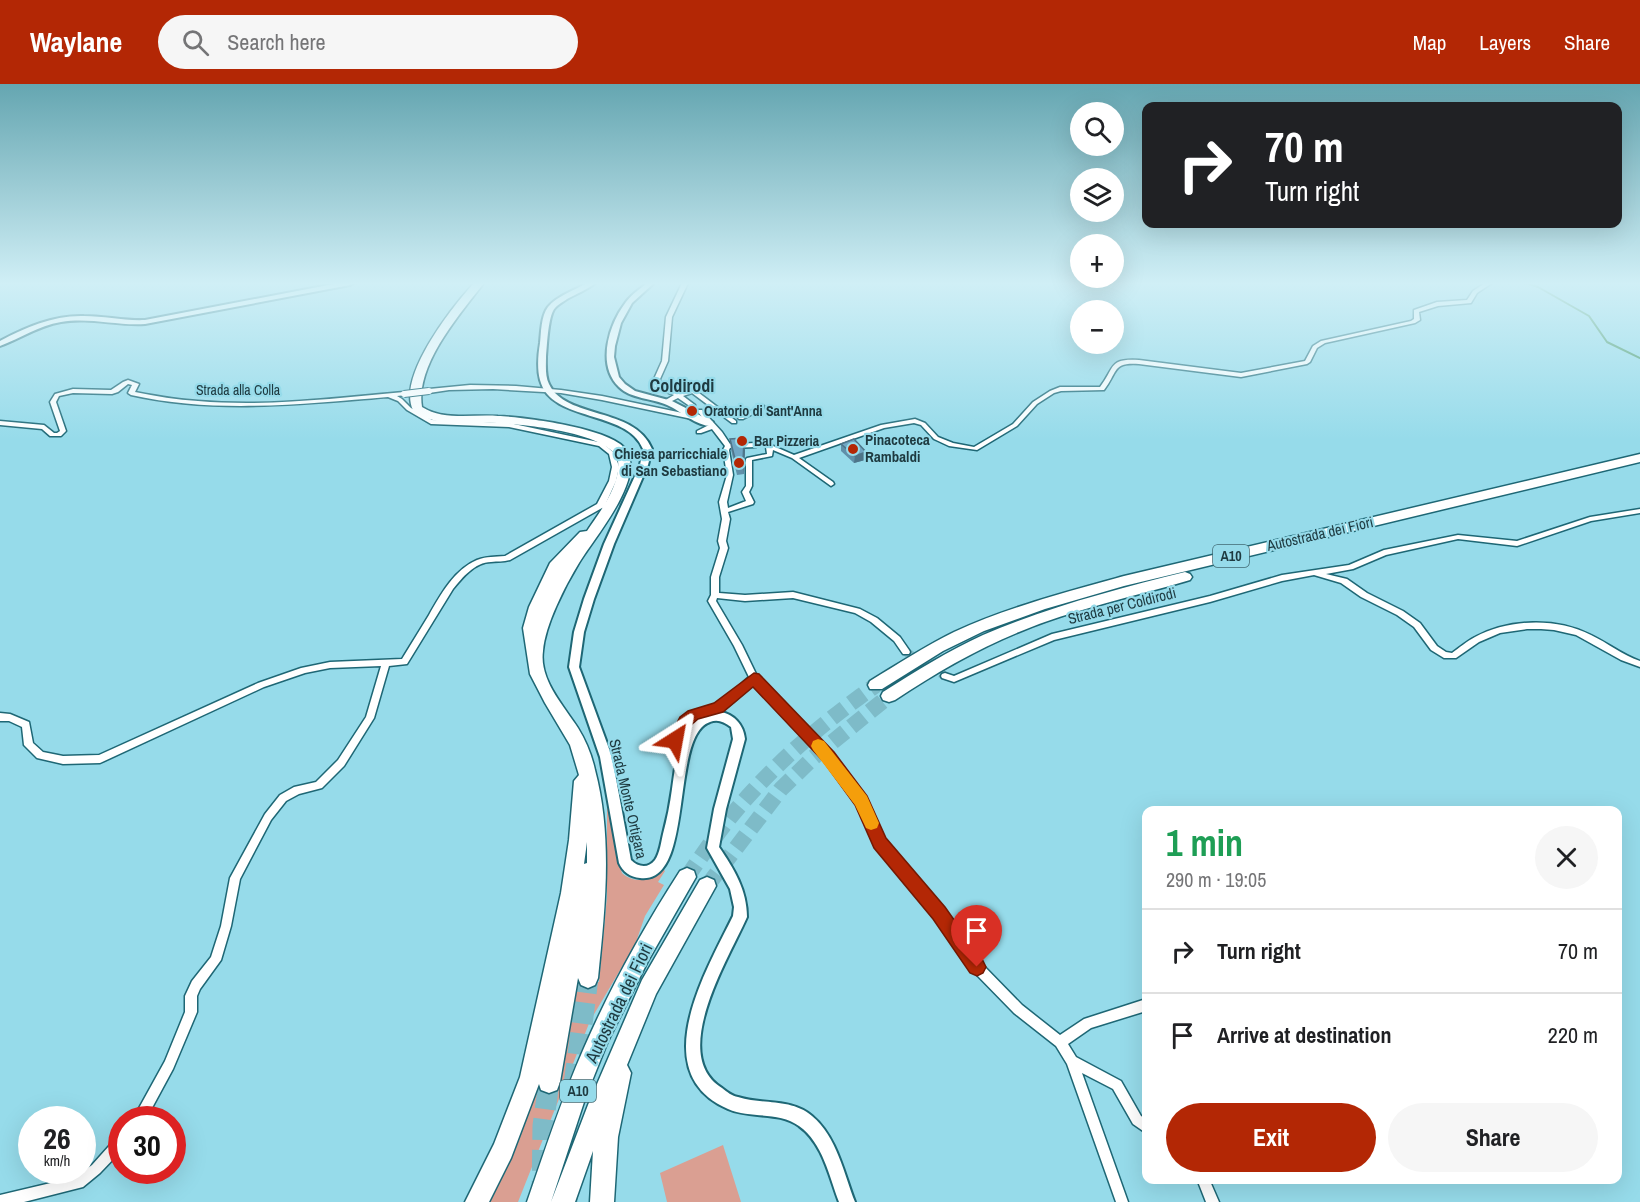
<!DOCTYPE html>
<html lang="en">
<head>
<meta charset="utf-8">
<style>
	body { margin:0; font-family:"Archivo Narrow",sans-serif; background:#f6f6f6; color:#202124; height:100vh; display:flex; flex-direction:column; font-size:22px; white-space:nowrap }
	* { box-sizing:border-box; margin:0 }
	p { font-size:20px; color:#757577 }
	.icon { flex:none; width:33px; height:33px; fill:none; stroke:currentColor; stroke-width:2; stroke-linecap:round; stroke-linejoin:round }
	.map { position:relative; flex:1; overflow:hidden }
	.details { position:absolute; left:1142px; top:722px; width:480px; height:378px; display:flex; flex-direction:column; background:#fff; border-radius:12px; box-shadow:0 6px 24px #0002 }
	.details>* { flex:none }
	.hud { position:absolute; left:1142px; top:18px; width:480px; height:126px; border-radius:12px; box-shadow:0 6px 24px #0002; background:#202124; color:#fff; overflow:hidden }
	.tools { position:absolute; left:1070px; top:18px; display:grid; gap:12px }
	.tools a { display:grid; place-items:center; width:54px; height:54px; border-radius:50%; background:#fff; box-shadow:0 6px 24px #0002; font-size:30px }
	.speed { position:absolute; left:18px; top:1022px; display:flex; gap:12px; font-size:30px; font-weight:700; text-align:center }
	.speed>* { display:grid; place-content:center; width:78px; height:78px; border-radius:50%; background:#fff; box-shadow:0 6px 24px #0002; line-height:1 }
	.speed small { font-size:15px; font-weight:400 }
	.speed .limit { border:9px solid #d22; background:#fff; color:#111 }
	.pin { position:absolute; display:grid; place-items:center; width:51px; height:51px; color:#fff; margin:-62px -26px; border-radius:50% 50% 50% 0; rotate:-45deg; box-shadow:0 0 6px #0007 }
	.pin .icon { rotate:45deg }
	.me { position:absolute; width:66px; margin:-33px; rotate:34deg; stroke-linejoin:round; filter:drop-shadow(0 0 4px #0008) }
	.turn { display:flex; align-items:center; gap:21px; height:126px; padding:0 24px; font-size:27px }
	.turn .icon { width:78px; height:78px; stroke-width:2.5 }
	.turn b { display:block; font-size:42px; line-height:51px }
	.round { display:grid; place-items:center; flex:none; width:63px; height:63px; border-radius:32px; background:#f6f6f6 }
	.overview { display:flex; align-items:center; justify-content:space-between; height:102px; padding:0 24px }
	h1 { font-size:36px; font-weight:800; line-height:45px; color:#1e9e55 }
	.cta { display:flex; gap:12px; margin-top:auto; padding:12px 24px }
	.cta a { flex:1; height:69px; border-radius:36px; background:#b32705; color:#fff; font-size:24px; font-weight:800; line-height:69px; text-align:center }
	.cta a+a { background:#f6f6f6; color:#202124 }
	ul { padding:0; list-style:none }
	li { display:flex; align-items:center; gap:18px; height:84px; padding:0 24px; border-top:2px solid #e0e0e0 }
	li div { flex:1 }
	li b { display:block; font-size:22px }
	li em { font-style:normal }
	header { display:flex; align-items:center; gap:36px; box-sizing:border-box; height:84px; padding:0 30px; background:#b32705; color:#fff }
	header strong { font-size:28px }
	nav { display:flex; gap:33px; margin-inline-start:auto; font-size:21px }
	.search { width:420px; height:54px; background:#f6f6f6; display:flex; align-items:center; gap:15px; box-sizing:border-box; padding:0 21px; border-radius:33px; color:#757577; font-size:22px }
	.map>svg:first-child { display:block }
</style>
</head>
<body>
<header>
<strong>Waylane</strong>
<div class="search"><svg class="icon" aria-label="search" viewBox="0 0 24 24"><circle cx="10" cy="10" r="6"/><path d="M15 15l6 6"/></svg>Search here</div>
<nav><a>Map</a><a>Layers</a><a>Share</a></nav>
</header>
<div class="map">
<svg width="1640" height="1118" viewBox="0 0 1640 1118">
	<rect width="100%" height="100%" fill="#96dbea"/>
	<path fill="#da9f92" d="M607 710 616 768 622 789C635 801 652 796 663 785L665 787 658 798 664 801 645 832 635 861 590 937 518 1118H486L538 997H560L578 898H599L607 812Z
		M723 1061 741 1118H667L660 1089Z"/>
	<g fill="none" stroke-linecap="round" stroke-linejoin="round">
		<path stroke="#41925e" stroke-width="2" d="M1526 199 1538 203 1589 232 1607 258 1640 274"/>
		<path stroke="#7ebbc8" stroke-width="8" stroke-dasharray="8 4" stroke-linecap="butt" d="M607 421 622 420"/>
		<path stroke="#7ebbc8" stroke-width="9" stroke-dasharray="9 4.5" stroke-linecap="butt" d="M906 568 945 592"/>
		<path stroke="#7ebbc8" stroke-width="16" stroke-dasharray="16 8" stroke-linecap="butt" d="M687 793C707 764 727 735 751 709 788 668 831 633 876 601
			M707 802 781 705 814 673 889 612"/>
		<path stroke="#7ebbc8" stroke-width="21" stroke-dasharray="21 10" stroke-linecap="butt" d="M574 1001 588 894
			M542 1118 543 1042 549 998
			M567 1118 572 1040"/>
		<g stroke="#1e6775" stroke-width="3">
			<path id="street" d="M682 199H688L672 233 668 277 660 295V302L679 309 695 306 736 337V339H732L692 309 683 312 695 321V323H691L678 314 668 319H664V317L674 311 654 303V295L662 277 666 233Z
				M1485 199H1492L1477 209 1471 219 1438 222 1419 228 1420 236 1415 239 1325 259 1317 264 1310 278 1307 280 1241 293 1139 280C1112 278 1118 288 1104 306L1061 307 1054 309 1037 320 1017 342 977 366 949 362 934 355 921 341 914 339 884 344 799 374 833 398 834 400 831 402 792 374 773 366 772 372 752 376V402L749 408 754 418 753 420 728 428 730 435 726 457 728 464 719 493V509L745 511 793 508 860 525 877 534 900 553 909 566 910 568 909 570H903L894 557 871 538 855 529 793 514 745 517 717 514 716 517 742 561 757 592 832 669 871 725 884 756 943 825 981 879 1022 921 1060 951 1084 935 1146 915V927L1091 944 1068 960 1076 973 1121 997 1141 1032 1146 1035V1049L1133 1040 1113 1005 1082 989 1128 1118H1116L1067 980 1056 962 1014 929 973 887 935 833 876 762 864 730 826 675 753 599C744 607 736 618 725 624 711 632 688 629 683 649 680 660 686 672 684 682L681 683 678 682C670 663 670 639 691 628 699 624 709 624 717 620 730 615 739 601 749 593L734 562 708 517 711 511V493L720 464 718 457 722 435 719 418 727 391 723 366 725 362 712 345 701 349H697V347L709 341 697 327 698 326H702L722 348 730 360 756 359 759 361 756 363 730 364 729 366 733 391 727 418 728 424 746 417 742 408 746 402V375L747 374 767 370 766 363 763 361 764 360 771 361 794 371 881 341 915 335 925 339 938 353 953 359 974 363 1013 340 1033 318 1050 307 1060 303H1100C1115 284 1108 274 1139 276L1241 289 1305 277 1313 262 1321 257 1411 237 1414 235V226L1437 218 1467 216 1473 207Z
				M128 296 139 300 135 308C156 312 177 316 198 317 267 323 336 314 404 308L407 310 406 311 397 312 402 315 411 324 432 336 509 339 603 359 615 370 619 383 616 397 606 419H609L610 421 609 423 602 424 510 476C503 478 498 477 491 478 475 478 462 494 453 505L407 580 389 582 374 634 344 682 322 704 299 710 286 717 271 736 240 795 231 842 221 876 200 905 197 912V928L173 985 146 1035H133L165 977 185 928V912L192 897 211 873 221 842 230 794 265 730 280 711 294 703 316 698 338 676 366 633 381 582 330 584 305 589 264 603 100 679 63 680 37 674 24 661 22 643 9 637H0V629L10 630 29 638 33 659 43 668 63 672 99 671 258 599 301 584 330 578 402 575C411 560 420 546 429 531 441 510 454 486 477 476 487 472 495 473 505 472L597 420 609 397 612 383 609 370 599 362 509 343 431 340 407 326 398 317 388 313C302 320 216 330 131 311L128 309 132 301 128 300 118 308 112 310 73 309 59 312 56 318 66 347 61 352H50L42 345 0 341V337L44 341 54 349H57L60 347 50 318 55 310 73 305 111 306 123 298Z
				M470 301 516 302 561 306 602 312 692 331 695 333 692 335 602 316 561 309 493 305 449 306 429 309 426 307 429 305Z
				M762 321 764 322V324L743 335H739L738 334Z
				M1640 425V429L1591 437 1517 462 1458 455 1386 471 1353 485 1326 490 1347 495 1367 509 1403 527 1420 539 1437 562 1446 568 1452 569C1459 564 1467 557 1475 553 1509 535 1556 533 1591 551 1608 559 1622 571 1640 577V583L1621 576 1576 551 1554 546 1541 545H1527L1500 549 1479 558 1456 574H1444L1431 566 1414 543 1397 531 1361 513 1341 499 1314 491 1282 497 1210 518 1054 556 954 598 942 594 941 592 942 590 945 589 954 592 1052 550 1210 512 1282 491 1349 481 1384 466 1458 451 1517 457 1590 433Z
				M122 1050V1066L100 1089 83 1103 24 1118H0V1111L76 1093 92 1081 118 1052Z
				M1197 1095H1209L1219 1118H1206Z"/>
		</g>
		<g stroke="#1e6775" stroke-width="4">
			<path id="secondary" d="M339 199H353L350 201 145 240C117 242 89 233 61 238 38 242 21 254 0 262V257C26 243 54 231 84 232 105 232 124 237 145 236Z
				M587 199H595C587 206 576 210 567 215 563 218 555 222 553 227 548 237 547 261 546 273 546 282 545 292 549 300 566 336 634 322 652 365L648 381 614 460 594 515 584 548 579 583 612 673 631 776C638 783 648 785 655 776 660 769 661 758 663 750 667 735 670 720 672 705 675 684 677 662 688 643 703 618 742 624 745 655L726 725 719 763C734 785 747 806 747 833 729 874 668 971 722 1004 727 1008 732 1012 738 1013 763 1021 791 1014 812 1032 837 1053 844 1090 855 1118H839C829 1092 823 1059 799 1042 779 1027 750 1035 728 1025 645 989 706 887 733 832L734 823 730 805 707 764 714 725 733 655 731 643C724 638 718 635 710 638 669 651 696 801 640 794 630 793 623 788 619 779L600 673 569 583 574 548 584 515 604 460 640 381 643 365C627 325 551 339 540 296 537 285 538 271 540 259 541 249 541 232 548 223 557 212 575 206 587 199Z
				M647 199H654L632 219 621 239 615 262 614 273 619 293 625 300 635 307 672 317 713 338V342C697 343 681 327 667 321 652 314 631 315 619 303 596 281 609 240 626 218 632 210 640 205 647 199Z"/>
		</g>
		<g stroke="#1e6775" stroke-width="3">
			<path id="highway" d="M474 199H484C460 230 415 281 422 323 444 337 473 330 498 332 523 333 614 344 627 367 644 397 594 454 579 479 565 502 545 541 543 567 539 596 564 622 578 644 586 657 592 672 595 686 613 753 605 826 598 894L595 901 588 904 581 901 578 894 560 998 557 1006 549 1009 541 1006 539 1000 511 1074 489 1118H465L494 1060 520 993 561 809 569 756 574 697 579 691 570 661 545 619 530 590 523 544 529 523 550 479 580 448 587 447C599 429 621 401 618 377 614 349 522 340 497 339 479 337 461 340 442 338 431 336 422 333 413 326 397 293 452 223 474 199ZM587 758V779L584 780Z
				M1640 370V378L1124 502 1045 525 984 547 943 567 882 605H870L868 601 870 597C898 580 925 562 954 548 1008 523 1067 508 1124 492Z
				M1185 488 1190 490 1192 493 1190 496C1133 513 1074 525 1019 548 975 566 934 590 895 616L889 618 883 616 881 612 883 608C916 587 948 567 983 551 1048 523 1117 505 1185 488Z
				M687 784 694 787 696 793 648 877 608 957 586 1012 551 1118H527C545 1066 562 1014 584 964 611 902 644 843 680 787Z
				M707 793 714 796 716 802 656 910 627 981 631 989 618 1053 614 1118H590L593 1067 575 1118H551L588 1021 642 896 700 796Z"/>
		</g>
		<use href="#street" fill="#fff" fill-rule="evenodd"/>
		<use href="#secondary" fill="#fff" fill-rule="evenodd"/>
		<use href="#highway" fill="#fff" fill-rule="evenodd"/>
		<g stroke="#1e6775" stroke-width="8" stroke-linecap="butt">
			<path id="street-bridge" d="M404 310 429 307"/>
		</g>
		<use href="#street-bridge" stroke="#fff" stroke-width="6"/>
	</g>
	<path fill="#6090a9" d="M730 355 745 366 744 390 737 391 731 366Z
		M841 360 866 368 865 376 854 379 841 367Z"/>
	<path fill="#4e7589" d="M744 354 745 366 744 390 743 379Z
		M866 368 865 376 854 379 855 372Z"/>
	<path fill="#70a7c4" stroke="#4e7589" stroke-width="1.5" d="M744 354 743 379H736L730 355Z
		M854 355 866 368 855 372 841 360Z"/>
	<linearGradient id="sky" x2="0" y2="1"><stop stop-color="#65a6b1"/><stop offset="0.56" stop-color="#d0eff6"/><stop offset="1" stop-color="#d0eff6" stop-opacity="0"/></linearGradient>
	<rect width="1640" height="356" fill="url(#sky)"/>
	<path fill="#b32705" stroke="#741903" stroke-width="1.5" d="M754 589 759 590 834 668 867 712 886 754 945 823 983 877 986 883 983 889 977 892 970 889 933 835 874 764 855 721 823 677 753 603 723 628 698 635 690 642 681 661H670L668 656 680 633 688 627 714 619Z"/>
	<path fill="#f59e0b" d="M818 655 824 657 867 712 879 739 877 744 871 746 866 744 855 721 813 666 811 662 813 657Z"/>
	<g fill="#b32705" stroke="#96dbea" stroke-width="2">
		<circle cx="692" cy="327" r="6"/>
		<circle cx="742" cy="357" r="6"/>
		<circle cx="853" cy="365" r="6"/>
		<circle cx="739" cy="379" r="6"/>
	</g>
	<g text-anchor="middle" stroke-width="4.5" stroke-linejoin="round" paint-order="stroke">
		<g font-size="14" fill="#1e3a40" stroke="#96dbea">
			<text x="238" y="311">Strada alla Colla</text>
		</g>
		<g font-size="14" font-weight="bold" fill="#1e3a40" stroke="#96dbea" text-anchor="start">
			<text x="704" y="332">Oratorio di Sant'Anna</text>
			<text x="754" y="362">Bar Pizzeria</text>
		</g>
		<g fill="#96dbea" stroke="#426a73" stroke-width="1.5">
			<rect x="1213" y="461" width="36" height="22" rx="4.5"/>
			<rect x="560" y="996" width="36" height="22" rx="4.5"/>
		</g>
		<g font-size="14" font-weight="bold" fill="#1e3a40">
			<text x="1231" y="477">A10</text>
			<text x="578" y="1012">A10</text>
		</g>
		<g font-size="15" font-weight="bold" fill="#1e3a40" stroke="#96dbea" text-anchor="start">
			<text x="865" y="361">Pinacoteca<tspan x="865" dy="17">Rambaldi</tspan></text>
			<text x="727" y="375" text-anchor="end">Chiesa parricchiale<tspan x="727" dy="17">di San Sebastiano</tspan></text>
		</g>
		<g font-size="15" fill="#1e3a40" stroke="#96dbea">
			<text transform="translate(1320 450) rotate(-13)" y="5">Autostrada dei Fiori</text>
			<text transform="translate(1122 522) rotate(-14)" y="5">Strada per Coldirodi</text>
			<text transform="translate(628 715) rotate(77)" y="5">Strada Monte Ortigara</text>
		</g>
		<g font-size="18" font-weight="bold" fill="#1e3a40" stroke="#96dbea">
			<text x="682" y="308">Coldirodi</text>
		</g>
		<g font-size="18" fill="#1e3a40" stroke="#96dbea">
			<text transform="translate(619 919) rotate(-64)" y="6">Autostrada dei Fiori</text>
		</g>
	</g>
</svg>
<div class="tools">
<a><svg class="icon" aria-label="search" viewBox="0 0 24 24"><circle cx="10" cy="10" r="6"/><path d="M15 15l6 6"/></svg></a>
<a><svg class="icon" aria-label="layers" viewBox="0 0 24 24"><path d="M12 4l9 5-9 5-9-5zM3 14l9 5 9-5"/></svg></a>
<a>+</a>
<a>−</a>
</div>
<div class="speed"><div>26<small>km/h</small></div><div class="limit">30</div></div>
<div class="pin" style="left:977px;top:883px;background:#d93025"><svg class="icon" aria-label="arrive" viewBox="0 0 24 24"><path d="M6 21V4h12l-3 4 3 4H6"/></svg></div>
<svg class="me" style="left:675px;top:656px" viewBox="-20 -20 40 40"><path d="M0-17L14 15 0 8-14 15z" fill="#b32705" stroke="#fff" stroke-width="4"/></svg>
<div class="hud">
<div class="turn"><svg class="icon" aria-label="right" viewBox="0 0 24 24"><path d="M7 20v-9h11M14 6l5 5-5 5"/></svg><div><b>70 m</b>Turn right</div></div>
</div>
<section class="details">
<div class="overview"><div><h1>1 min</h1><p>290 m · 19:05</p></div><a class="round"><svg class="icon" aria-label="close" viewBox="0 0 24 24"><path d="M6 6l12 12M18 6L6 18"/></svg></a></div>
<ul>
<li><svg class="icon" aria-label="right" viewBox="0 0 24 24"><path d="M7 20v-9h11M14 6l5 5-5 5"/></svg><div><b>Turn right</b></div><em>70 m</em></li>
<li><svg class="icon" aria-label="arrive" viewBox="0 0 24 24"><path d="M6 21V4h12l-3 4 3 4H6"/></svg><div><b>Arrive at destination</b></div><em>220 m</em></li>
</ul>
<div class="cta"><a>Exit</a><a>Share</a></div>
</section>
</div>
</body>
</html>
